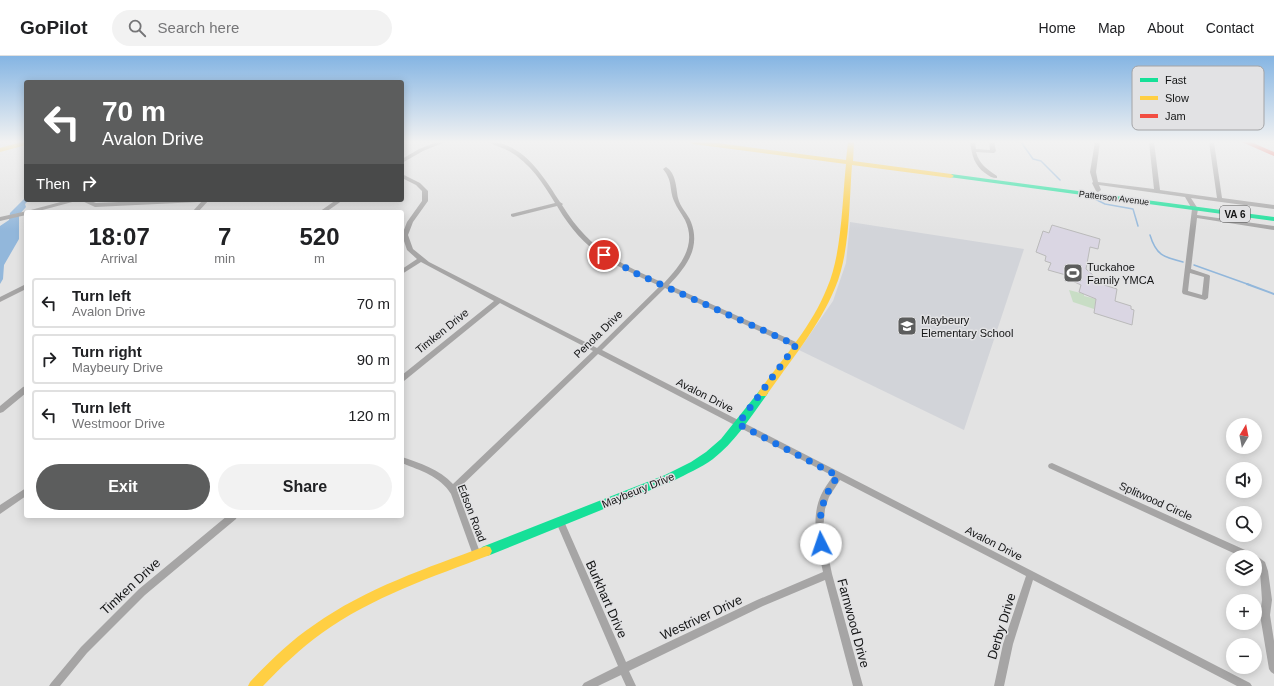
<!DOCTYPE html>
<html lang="en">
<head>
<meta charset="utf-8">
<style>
	body { margin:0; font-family:Helvetica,sans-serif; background:#f2f2f2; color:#202124; height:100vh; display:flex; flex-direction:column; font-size:15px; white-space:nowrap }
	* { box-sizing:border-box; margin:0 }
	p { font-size:13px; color:#757577 }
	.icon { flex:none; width:22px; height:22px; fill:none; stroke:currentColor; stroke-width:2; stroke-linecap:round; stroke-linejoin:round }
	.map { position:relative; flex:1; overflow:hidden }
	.details { position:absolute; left:24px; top:154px; width:380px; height:308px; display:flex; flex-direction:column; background:#fff; border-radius:4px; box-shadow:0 2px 10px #0003 }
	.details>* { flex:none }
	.guide { position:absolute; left:24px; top:24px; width:380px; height:122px; border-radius:4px; box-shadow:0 2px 10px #0003; background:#5c5d5d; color:#fff; overflow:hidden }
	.needle { width:26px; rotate:10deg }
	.fabs { position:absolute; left:1226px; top:362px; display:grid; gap:8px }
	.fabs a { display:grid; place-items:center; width:36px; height:36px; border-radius:50%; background:#fff; box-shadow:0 2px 10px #0003; font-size:20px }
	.pin { position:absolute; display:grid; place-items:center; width:34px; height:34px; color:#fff; margin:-17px; border:2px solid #fff; border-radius:50%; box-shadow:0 1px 4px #0007 }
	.me { position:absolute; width:44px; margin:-22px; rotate:356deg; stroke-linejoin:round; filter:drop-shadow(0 0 3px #0008) }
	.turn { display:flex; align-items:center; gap:14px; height:84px; padding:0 12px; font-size:18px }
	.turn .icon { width:52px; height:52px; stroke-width:2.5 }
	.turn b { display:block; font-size:28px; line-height:34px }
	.then { display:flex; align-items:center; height:38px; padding:0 12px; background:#0003; gap:8px; font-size:15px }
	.eta { display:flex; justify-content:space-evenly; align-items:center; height:68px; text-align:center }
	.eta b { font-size:24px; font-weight:800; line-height:28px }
	.cta { display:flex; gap:8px; margin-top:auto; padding:8px 12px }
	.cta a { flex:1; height:46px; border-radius:24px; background:#5c5d5d; color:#fff; font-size:16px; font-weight:800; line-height:46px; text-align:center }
	.cta a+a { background:#f2f2f2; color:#202124 }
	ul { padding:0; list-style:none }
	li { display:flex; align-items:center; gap:12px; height:50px; margin:0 8px 6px; padding:0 4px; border:2px solid #e0e0e0; border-radius:4px }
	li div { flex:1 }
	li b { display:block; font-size:15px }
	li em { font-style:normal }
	header { display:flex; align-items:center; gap:24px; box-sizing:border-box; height:56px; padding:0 20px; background:#fff; border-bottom:1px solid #e0e0e0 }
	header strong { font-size:19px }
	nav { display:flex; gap:22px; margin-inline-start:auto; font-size:14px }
	.search { width:280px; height:36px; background:#f2f2f2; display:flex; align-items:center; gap:10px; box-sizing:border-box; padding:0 14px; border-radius:22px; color:#757577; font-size:15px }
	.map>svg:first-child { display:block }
</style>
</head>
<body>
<header>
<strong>GoPilot</strong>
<div class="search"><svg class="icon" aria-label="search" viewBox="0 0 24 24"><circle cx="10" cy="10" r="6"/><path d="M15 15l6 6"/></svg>Search here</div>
<nav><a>Home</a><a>Map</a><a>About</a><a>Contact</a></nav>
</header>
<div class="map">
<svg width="1274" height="630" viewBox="0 0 1274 630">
	<rect width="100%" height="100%" fill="#e3e3e3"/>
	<path fill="#d2d4d9" d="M850 166 1024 193 964 374 799 294 833 245 846 207Z"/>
	<path fill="#c8ddc5" d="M1069 234 1084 238V240L1096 243 1094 253 1073 246Z"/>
	<path fill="#92b7db" d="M26 141V144H29L25 148 26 151 19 159V183L4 209 3 223 0 228V170L9 164 10 157Z"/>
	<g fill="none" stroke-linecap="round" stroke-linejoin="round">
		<path stroke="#92b7db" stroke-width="1.5" d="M1021 86 1033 103 1041 105 1060 124
			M1095 143 1105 148 1133 153 1138 170
			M1150 179C1156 199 1163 201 1183 206
			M1194 209 1250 229"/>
		<path stroke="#92b7db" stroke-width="2" d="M1247 228 1274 238"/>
	</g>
	<path fill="#dad6e3" stroke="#bababa" d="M1052 169 1100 183 1098 193 1090 191 1086 213 1104 229 1117 233 1115 245 1131 250V253L1134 254 1132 269 1094 257 1096 243 1079 236 1081 229 1066 222V219L1048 214 1051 207 1045 205 1046 200 1036 196 1043 175 1049 177Z"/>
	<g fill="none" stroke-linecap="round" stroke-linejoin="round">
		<path fill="#a6a5a5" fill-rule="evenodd" d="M437 86H445L423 95 402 107V103L419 93Z
			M489 86C523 86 544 121 560 146L563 148 562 149C589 193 618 207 664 227 681 209 697 189 685 164 681 157 677 152 674 145 669 133 673 125 663 113L666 111C676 117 676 131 678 142 680 151 688 158 691 166 701 192 686 211 669 229L798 287 799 289 796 291H794L665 232 602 294 1250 627 1252 630H1237L1033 524 1013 588 1004 630H994L1003 588 1026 520 840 424 829 441 825 453 823 474 832 518 863 630H853L825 524 763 550 629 615 636 630H626L621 619 598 630H582L584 627 618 610 556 466 557 463 560 462 563 463 626 606 757 544 823 516C818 490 810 464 821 439 824 432 829 426 833 420L598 298 457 434 481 499 480 502 477 503 474 502 451 438C440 420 421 415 402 407V401C420 407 439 413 453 428L593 295 500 247 404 325 402 326V319L494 245 421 206 402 218V213L417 203 407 194 402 179 407 166 422 145V135L416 129 402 122V118L420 127 428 135V145L413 166 408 179 413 193 429 206 597 292 660 230C613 209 584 196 557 150L513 161 511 160V158L555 147C543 127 530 107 509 95 502 91 495 90 489 86Z
			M970 86H975L976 93 990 94 989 86H994L996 95 994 97 976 96C979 108 987 113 997 120V122C992 122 989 120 985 117 974 109 972 99 970 86Z
			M1095 86H1100L1096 116 1098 126 1154 133 1149 86H1154L1160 134 1217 142 1209 86H1214L1222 142 1274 149V153L1191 142 1198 153 1197 159 1274 170V174L1197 162 1191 213 1209 219 1210 220 1208 242 1205 244 1183 238 1182 236 1192 153 1185 141 1099 129 1101 134 1098 136 1096 135 1092 127 1093 126 1090 116ZM1190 217 1204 221 1202 239 1188 235Z
			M68 144H77L76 145 35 156H26V159L0 165V161L27 155Z
			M80 144H88L96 147 164 144H201L198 146 95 151Z
			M203 144H209L198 156H192Z
			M336 144H343L326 156H319Z
			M26 228V233L0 246V241Z
			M26 330V337L3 356 0 357V350L23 331Z
			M1052 407 1254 498 1265 506 1268 515 1272 544 1270 559 1274 585V618L1271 616 1269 613 1260 559 1262 544 1260 515 1258 511 1255 509V501H1242L1049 412 1048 410 1049 408Z
			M26 432V440L0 458V449Z
			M227 460H237L236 463 145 539 87 597 60 630H49L51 627 81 591 139 533Z"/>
		<path fill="#16e098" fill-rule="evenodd" d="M951 118 1274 161V165L949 121V119Z
			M763 333 766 334 768 337 766 340C750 362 735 386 713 403 701 412 686 418 673 425L490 499 486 500 482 499 480 495 482 491 665 419 691 406 706 396 721 383 760 334Z"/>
		<path fill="#ffcf43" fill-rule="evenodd" d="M21 86H26V89L0 96V92Z
			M690 86H710L846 104 848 86H854L853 105 951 118 954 120 951 122 852 109C849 146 850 198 835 232 819 271 790 305 766 340H760L758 337 760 334C783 302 812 270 827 232 842 198 842 146 846 108L693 88Z
			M486 490 490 491 492 495 490 499C432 521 372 541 322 577 300 593 281 611 263 630H248L250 626C270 605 290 585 314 569 366 532 427 512 486 490Z"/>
		<path fill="#f24e42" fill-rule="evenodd" d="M1242 86H1251L1274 96V100Z"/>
	</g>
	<linearGradient id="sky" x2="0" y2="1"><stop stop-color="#85b5e3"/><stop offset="0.49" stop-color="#f2f2f2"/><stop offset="1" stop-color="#f2f2f2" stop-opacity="0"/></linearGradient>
	<rect width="1274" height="175" fill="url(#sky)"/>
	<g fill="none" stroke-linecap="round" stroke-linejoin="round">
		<path stroke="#1a73e8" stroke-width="7" stroke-dasharray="0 12.6" d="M604 199 633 216 796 289 738 368 838 420C821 443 818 460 821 488"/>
	</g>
	<defs>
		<g id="stadium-square" transform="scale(1)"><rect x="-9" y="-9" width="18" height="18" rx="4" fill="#5c5d5d" stroke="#e2e2e4"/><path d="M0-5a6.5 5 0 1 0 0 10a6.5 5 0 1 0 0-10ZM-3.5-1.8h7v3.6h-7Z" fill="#fff"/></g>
		<g id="school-square" transform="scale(1)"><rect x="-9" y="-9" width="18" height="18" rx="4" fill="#5c5d5d" stroke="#e2e2e4"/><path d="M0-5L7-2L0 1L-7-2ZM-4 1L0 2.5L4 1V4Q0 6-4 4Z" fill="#fff"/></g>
	</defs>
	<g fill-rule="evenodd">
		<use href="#stadium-square" x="1073" y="217"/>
		<use href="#school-square" x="907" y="270"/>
	</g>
	<g text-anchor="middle" stroke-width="3" stroke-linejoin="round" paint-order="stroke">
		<g font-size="9" fill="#141515" stroke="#e2e2e4">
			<text transform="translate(1114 142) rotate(7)" y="3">Patterson Avenue</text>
		</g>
		<rect fill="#e2e2e4" stroke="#525253" stroke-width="1" x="1220" y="150" width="30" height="16" rx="3"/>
		<g font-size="10" font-weight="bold" fill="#141515">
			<text x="1235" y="162">VA 6</text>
		</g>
		<g font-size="11" fill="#141515" stroke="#e2e2e4" text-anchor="start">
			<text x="1087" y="215">Tuckahoe<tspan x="1087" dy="13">Family YMCA</tspan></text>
			<text x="921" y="268">Maybeury<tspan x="921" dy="13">Elementary School</tspan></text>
		</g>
		<g font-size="11" fill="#141515" stroke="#e2e2e4">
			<text transform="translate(442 275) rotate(-39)" y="4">Timken Drive</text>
			<text transform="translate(598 278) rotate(-44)" y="4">Penola Drive</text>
			<text transform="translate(705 339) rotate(27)" y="4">Avalon Drive</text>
			<text transform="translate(638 434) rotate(-22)" y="4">Maybeury Drive</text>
			<text transform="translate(1156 445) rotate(24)" y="4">Splitwood Circle</text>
			<text transform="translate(472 457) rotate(69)" y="4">Edson Road</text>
			<text transform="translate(994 487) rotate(27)" y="4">Avalon Drive</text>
		</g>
		<g font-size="13" fill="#141515" stroke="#e2e2e4">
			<text transform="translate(130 530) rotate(-43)" y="5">Timken Drive</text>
			<text transform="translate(607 543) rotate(66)" y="5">Burkhart Drive</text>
			<text transform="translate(701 561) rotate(-25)" y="5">Westriver Drive</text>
			<text transform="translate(854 567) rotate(75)" y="5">Farnwood Drive</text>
			<text transform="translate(1001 570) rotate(-73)" y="5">Derby Drive</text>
		</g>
	</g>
	<rect x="1132" y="10" width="132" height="64" rx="6" fill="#e2e2e4" stroke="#a4a4a6" stroke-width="1"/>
	<rect x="1140" y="22" width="18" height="4" fill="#16e098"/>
	<rect x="1140" y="40" width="18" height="4" fill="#ffcf43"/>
	<rect x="1140" y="58" width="18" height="4" fill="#f24e42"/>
	<g font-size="11" fill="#141515">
		<text x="1165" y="28">Fast</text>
		<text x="1165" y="46">Slow</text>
		<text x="1165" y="64">Jam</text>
	</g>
</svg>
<div class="fabs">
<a><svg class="needle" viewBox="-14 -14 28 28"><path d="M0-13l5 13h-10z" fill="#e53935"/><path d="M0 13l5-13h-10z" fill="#757577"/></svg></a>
<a><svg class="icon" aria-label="sound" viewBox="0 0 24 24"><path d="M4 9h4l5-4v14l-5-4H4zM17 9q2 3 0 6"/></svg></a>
<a><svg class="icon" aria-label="search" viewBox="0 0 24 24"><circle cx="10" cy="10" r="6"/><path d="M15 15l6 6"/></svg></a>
<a><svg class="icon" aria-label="layers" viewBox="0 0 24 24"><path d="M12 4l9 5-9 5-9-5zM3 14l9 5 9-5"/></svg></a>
<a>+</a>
<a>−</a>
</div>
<div class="pin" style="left:604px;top:199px;background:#d93025"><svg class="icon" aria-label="arrive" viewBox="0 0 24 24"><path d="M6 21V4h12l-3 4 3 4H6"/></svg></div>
<svg class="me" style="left:821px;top:488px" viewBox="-20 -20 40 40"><circle r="19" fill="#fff"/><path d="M0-13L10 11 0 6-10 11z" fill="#1a73e8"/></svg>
<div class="guide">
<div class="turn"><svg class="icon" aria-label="left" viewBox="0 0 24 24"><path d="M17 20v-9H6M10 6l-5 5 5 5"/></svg><div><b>70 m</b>Avalon Drive</div></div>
<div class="then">Then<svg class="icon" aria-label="right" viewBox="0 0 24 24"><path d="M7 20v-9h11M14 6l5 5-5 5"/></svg></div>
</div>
<section class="details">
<div class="eta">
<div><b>18:07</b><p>Arrival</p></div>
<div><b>7</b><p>min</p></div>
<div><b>520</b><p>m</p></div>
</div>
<ul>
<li><svg class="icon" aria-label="left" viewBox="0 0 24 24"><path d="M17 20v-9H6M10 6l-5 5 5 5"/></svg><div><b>Turn left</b><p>Avalon Drive</p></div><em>70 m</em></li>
<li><svg class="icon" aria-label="right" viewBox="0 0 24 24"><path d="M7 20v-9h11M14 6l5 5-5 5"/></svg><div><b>Turn right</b><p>Maybeury Drive</p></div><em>90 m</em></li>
<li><svg class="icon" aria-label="left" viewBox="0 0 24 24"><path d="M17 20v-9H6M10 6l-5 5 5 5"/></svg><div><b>Turn left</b><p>Westmoor Drive</p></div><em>120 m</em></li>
</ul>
<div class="cta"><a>Exit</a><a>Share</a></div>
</section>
</div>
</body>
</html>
